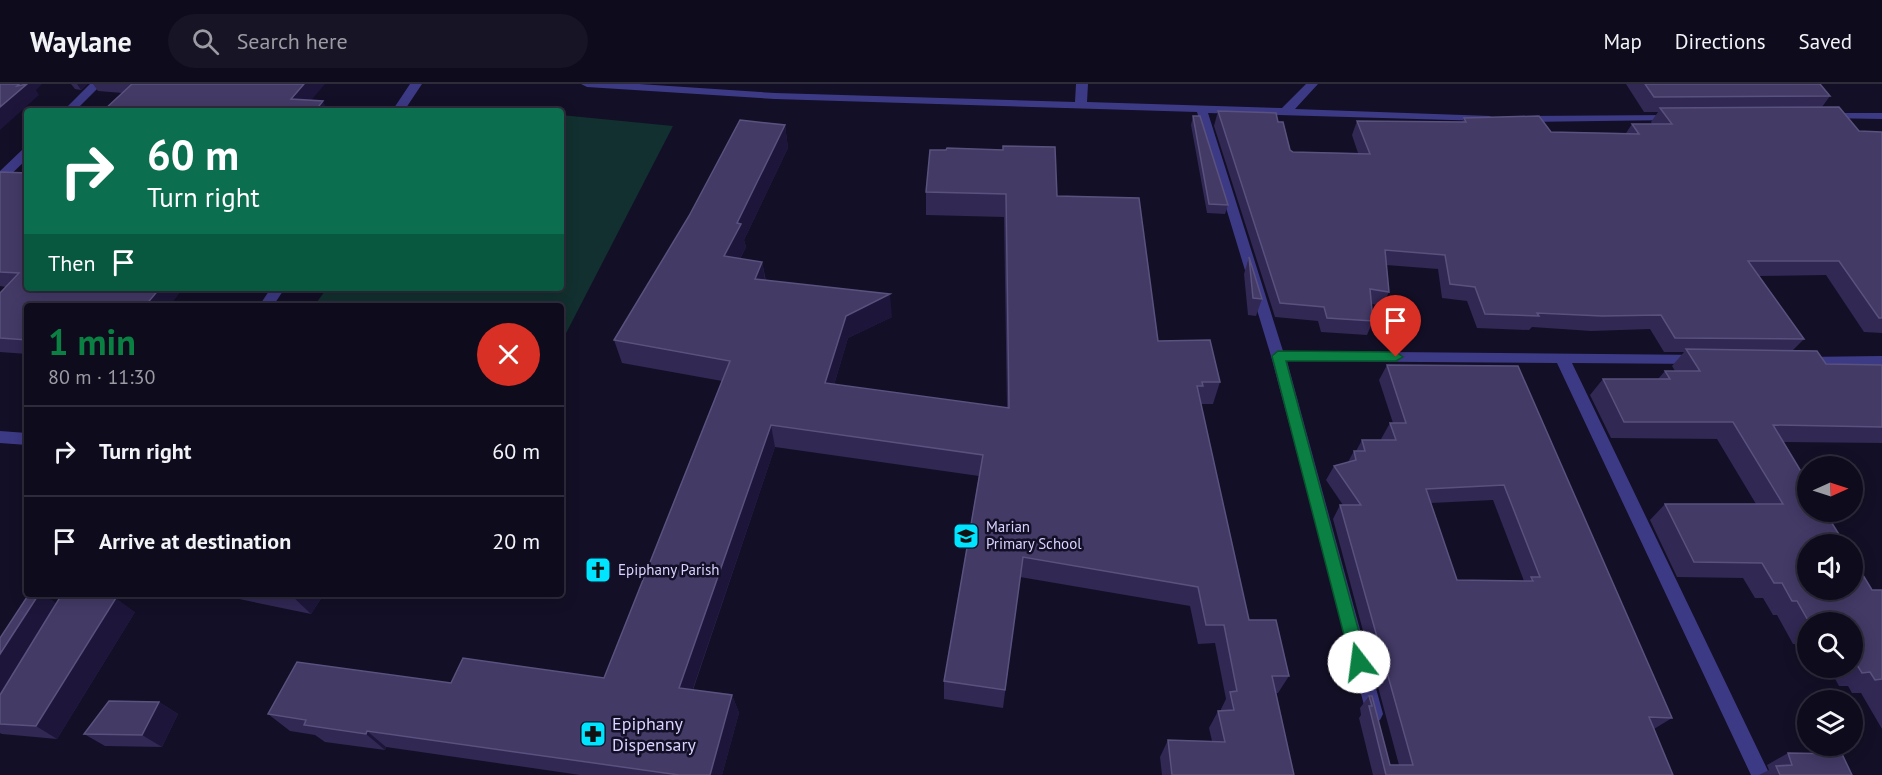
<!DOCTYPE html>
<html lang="en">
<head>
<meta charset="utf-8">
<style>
	body { margin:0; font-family:"PT Sans",sans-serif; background:#171425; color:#f1f3f6; height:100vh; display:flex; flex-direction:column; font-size:22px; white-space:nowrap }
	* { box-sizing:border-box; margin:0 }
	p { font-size:20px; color:#9b9ba3 }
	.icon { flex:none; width:33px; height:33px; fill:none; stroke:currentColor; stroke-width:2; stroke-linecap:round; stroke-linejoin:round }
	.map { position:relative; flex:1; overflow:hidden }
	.sheet { position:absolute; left:24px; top:219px; width:540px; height:294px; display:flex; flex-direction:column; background:#0e0b1c; border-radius:6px; box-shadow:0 3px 15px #0003,0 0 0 2px #2e2b3b }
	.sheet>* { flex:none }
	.banner { position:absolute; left:24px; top:24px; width:540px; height:183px; border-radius:6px; box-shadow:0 3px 15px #0003,0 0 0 2px #2e2b3b; background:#0b6e4f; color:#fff; overflow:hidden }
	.needle { width:39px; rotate:87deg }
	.tools { position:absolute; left:1797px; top:372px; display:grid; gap:12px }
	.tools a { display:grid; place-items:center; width:66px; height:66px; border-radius:50%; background:#0e0b1c; box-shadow:0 3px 15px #0003,0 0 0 2px #2e2b3b; font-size:30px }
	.pin { position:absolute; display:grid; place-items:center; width:51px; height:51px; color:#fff; margin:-62px -26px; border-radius:50% 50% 50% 0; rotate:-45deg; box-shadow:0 0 6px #0007 }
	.pin .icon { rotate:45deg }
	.me { position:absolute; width:66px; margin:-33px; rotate:345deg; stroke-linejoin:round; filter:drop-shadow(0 0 4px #0008) }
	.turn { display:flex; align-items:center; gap:21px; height:126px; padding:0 24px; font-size:27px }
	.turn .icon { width:78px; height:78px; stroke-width:2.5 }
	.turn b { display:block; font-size:42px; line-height:51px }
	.then { display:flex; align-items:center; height:57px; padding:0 24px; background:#0003; gap:12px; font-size:22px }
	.round { display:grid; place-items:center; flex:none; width:63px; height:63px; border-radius:32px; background:#171425 }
	.head { display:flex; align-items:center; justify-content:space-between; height:102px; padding:0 24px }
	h1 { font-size:36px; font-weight:800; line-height:45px; color:#0b8043 }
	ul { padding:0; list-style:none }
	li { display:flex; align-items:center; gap:18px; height:90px; padding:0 24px; border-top:2px solid #2e2b3b }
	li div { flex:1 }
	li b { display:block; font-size:22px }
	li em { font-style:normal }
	header { display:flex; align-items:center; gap:36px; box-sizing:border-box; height:84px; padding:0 30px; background:#0e0b1c; border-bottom:2px solid #2e2b3b }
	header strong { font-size:28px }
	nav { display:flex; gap:33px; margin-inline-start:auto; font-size:21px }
	.search { width:420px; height:54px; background:#171425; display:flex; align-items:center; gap:15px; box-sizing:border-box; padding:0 21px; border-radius:33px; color:#9b9ba3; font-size:22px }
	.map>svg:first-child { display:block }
</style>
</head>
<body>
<header>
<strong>Waylane</strong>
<div class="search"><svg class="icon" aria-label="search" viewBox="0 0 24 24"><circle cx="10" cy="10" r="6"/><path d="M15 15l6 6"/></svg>Search here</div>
<nav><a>Map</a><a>Directions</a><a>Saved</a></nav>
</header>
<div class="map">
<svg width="1882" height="691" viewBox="0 0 1882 691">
	<rect width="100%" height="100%" fill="#130f26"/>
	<path fill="#12302f" d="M561 31 673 42 561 259V222H314L327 204H561Z"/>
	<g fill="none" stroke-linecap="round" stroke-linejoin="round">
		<path fill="#3d3a85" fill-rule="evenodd" d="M90 0H102L75 27H63Z
			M410 0H422L404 27H392Z
			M581 0H639L775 9 1075 18 1076 0H1088L1087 18 1282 24 1306 0H1318L1295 25 1490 32 1492 34 1486 37 1208 29 1283 267 1704 271 1706 275 1704 279 1699 280 1572 279 1770 691H1751L1557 279 1287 277 1383 630 1380 636 1374 639 1368 636 1271 272 1197 28 775 15 587 3Z
			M1828 29H1882V35L1824 34V30Z
			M1672 31 1676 32V36L1522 38 1516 35 1522 32Z
			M27 64V75L4 97 0 98V87L23 65Z
			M271 204H285L273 222H259Z
			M1882 272V282L1804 283 1797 278 1804 273Z
			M0 347 27 349V361L0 359Z"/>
	</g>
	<path fill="#312854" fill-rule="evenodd" d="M71 0H87L81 6 75 5Z
		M93 0H325L123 9 98 7Z
		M1626 0H1820L1830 12 1822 23 1859 47 1882 48V249L1864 248 1826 191 1758 192 1804 255 1793 266 1826 280 1882 281V359L1783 358 1872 506H1882V645L1861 609H1852L1848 602H1839L1829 584H1852V538H1808V561L1793 560 1777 531H1773L1763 514H1755L1743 494 1677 493 1650 436 1665 420H1756L1717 355 1611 354 1590 311 1603 295H1658L1665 287H1675L1672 282 1684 268H1664L1650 245 1591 247 1532 243 1529 246 1477 244 1467 217 1442 214 1438 185 1386 181 1389 208 1382 222 1372 220 1373 237 1367 251 1321 248 1318 237 1275 233 1214 42 1218 27 1278 38 1290 66 1293 68 1358 69 1352 51 1357 37 1462 38 1464 34 1551 48 1626 49 1632 40H1652L1651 38 1658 28H1644Z
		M1193 32 1228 121 1225 130 1207 129 1191 41Z
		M785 41 788 64 744 156 746 163 740 175 762 178 766 197 892 233 848 254 834 301 1007 324 1004 133 926 131V108L930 66 1057 112 1158 257 1220 298 1213 320H1201L1249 536 1289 592 1278 609H1276L1294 691H1162L1160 673 1168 656 1212 657 1209 644 1218 627H1221V625L1226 615 1215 559 1198 560 1190 522 1020 493 1003 624 944 615V597L979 392 775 363 693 606 732 611 739 629 722 691H580L386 663 385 666 325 658 315 651 290 647 268 630 451 599 604 594 722 297 622 279 614 256Z
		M0 88 27 204H183L169 222H27V270L0 268V209L6 203 0 202Z
		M1249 173 1262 215 1256 232 1248 231 1244 190Z
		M1387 281 1518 282 1672 634 1654 645 1673 691H1373L1359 634 1361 631 1360 624 1369 612 1390 681H1399L1333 435 1340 421H1343L1326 396 1334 382 1348 378 1354 367H1356L1362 356H1382L1381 355 1390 339H1393L1379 296ZM1493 416 1524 497 1457 496 1431 419Z
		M215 510H324L311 530Z
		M56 519 135 528 57 655 2 650 0 649V554Z
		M159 618 178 630 162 663 105 662 84 650Z
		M1788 669 1852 691H1759L1769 686 1767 681Z"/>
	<path fill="#1d163a" d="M19 0H42L36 6 39 11 0 46V23Z
		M77 0H87L81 6Z
		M304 0H325L302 27 291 15Z
		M323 17 328 27H315Z
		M785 41 788 64 744 156 746 163 729 195 724 172 737 139Z
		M762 178 766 201 755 195Z
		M160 204H183L169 222H145Z
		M890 210 892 233 848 254 828 321 825 299 846 232Z
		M771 341 775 363 687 622 679 604Z
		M39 510H44L60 522 0 619V570Z
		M291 510H324L311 530 291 511Z
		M116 514 135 528 57 655 36 642Z
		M732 611 739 629 722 691H710Z
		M159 618 178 630 162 663 142 651Z
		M367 647 386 663 385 666 366 650Z"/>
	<path fill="#433a66" stroke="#5a527e" stroke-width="1.5" fill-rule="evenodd" d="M0 0H19L17 2 27 0 0 23Z
		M132 0H304L291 15 323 17 315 27H103Z
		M1645 0H1820L1830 12 1654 13Z
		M1839 23 1859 47 1882 48V234H1879L1839 177H1748L1804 255 1675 254 1661 231 1602 232 1537 229 1539 232 1485 230 1475 203 1450 200 1445 171 1385 166 1389 208 1370 205 1373 237 1327 234 1324 223 1280 219 1218 27 1276 29 1278 38H1283L1290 66 1293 68 1370 70 1357 37 1466 38 1464 34 1539 32 1551 48 1639 50 1632 40H1672L1660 24Z
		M1193 32H1200L1228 121 1209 120Z
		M740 36 785 41 737 139 741 140 724 172 762 178 755 195 890 210 846 232 825 299 1009 324 1006 110 926 108 930 66H946L947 64 1003 66V62L1055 63 1057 112 1139 114 1158 257 1210 256 1220 298H1202L1203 302H1197L1249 536H1276L1289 592H1272L1294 691H1172L1168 656 1225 658 1218 627 1234 626 1230 608 1237 607 1224 541H1206L1198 503 1023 473 1005 606 944 597 983 371 771 341 679 604 732 611 710 691H679L367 647 366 650 304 641 306 636 268 630 297 578 451 599 463 574 604 594 730 277 614 256 689 132Z
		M0 88 27 89V204H160L145 222H27V256L0 254V209L19 189 0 188Z
		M1249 173 1262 215 1253 214Z
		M1686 265 1817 267 1826 280 1882 281V343L1773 341 1808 399V428H1825L1845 460H1808V506H1852V473L1872 506H1882V595L1875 596 1870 588 1862 589 1852 573V538H1809L1797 517H1792L1782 499H1774L1762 479 1694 478 1665 420H1783L1733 338H1624L1603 295H1670L1665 287H1700Z
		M1387 281 1518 282 1672 634 1649 633 1673 691H1386L1369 622H1372L1369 612H1372L1390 681H1413L1340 421H1361L1334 382 1356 376 1354 367H1365L1362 356H1396L1390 339H1406ZM1504 401 1540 493H1531L1533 497 1457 496 1426 405Z
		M29 510H39L0 570V554Z
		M62 510 116 514 36 642 0 640V611Z
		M109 617 159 618 142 651 84 650Z
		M1788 669 1842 670 1852 691H1780L1776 682 1792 681Z"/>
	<path fill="#0b8043" stroke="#07532c" stroke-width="1.5" d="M1278 267 1396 268 1403 273 1396 277H1286L1367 578 1365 584 1359 586 1353 584 1351 578 1272 272Z"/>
	<defs>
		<g id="school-square" transform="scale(1.35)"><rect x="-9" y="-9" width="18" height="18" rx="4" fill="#00e5ff" stroke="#130f26"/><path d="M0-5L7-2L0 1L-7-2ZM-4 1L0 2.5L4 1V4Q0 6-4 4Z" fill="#111"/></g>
		<g id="church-square" transform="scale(1.35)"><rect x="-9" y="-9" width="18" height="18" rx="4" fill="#00e5ff" stroke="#130f26"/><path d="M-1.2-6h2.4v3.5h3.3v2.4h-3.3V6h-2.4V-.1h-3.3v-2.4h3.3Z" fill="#111"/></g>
		<g id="pharmacy-square" transform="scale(1.35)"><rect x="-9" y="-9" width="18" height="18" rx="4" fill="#00e5ff" stroke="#130f26"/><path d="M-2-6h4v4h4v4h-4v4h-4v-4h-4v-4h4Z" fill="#111"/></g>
	</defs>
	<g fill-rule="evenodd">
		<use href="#school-square" x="966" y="452"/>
		<use href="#church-square" x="598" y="486"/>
		<use href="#pharmacy-square" x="593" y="650"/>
	</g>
	<g text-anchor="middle" stroke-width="5" stroke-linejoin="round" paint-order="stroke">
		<g font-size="15" fill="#d9d4ff" stroke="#130f26" text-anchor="start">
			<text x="986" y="448">Marian<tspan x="986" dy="17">Primary School</tspan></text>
			<text x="618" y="491">Epiphany Parish</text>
		</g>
		<g font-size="18" fill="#d9d4ff" stroke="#130f26" text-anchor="start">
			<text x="612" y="646">Epiphany<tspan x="612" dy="21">Dispensary</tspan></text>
		</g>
	</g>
</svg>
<div class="tools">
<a><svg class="needle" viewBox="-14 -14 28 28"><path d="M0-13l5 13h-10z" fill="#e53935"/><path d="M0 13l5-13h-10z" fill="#9b9ba3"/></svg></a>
<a><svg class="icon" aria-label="sound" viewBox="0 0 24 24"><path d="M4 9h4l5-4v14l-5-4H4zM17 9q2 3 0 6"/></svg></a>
<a><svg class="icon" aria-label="search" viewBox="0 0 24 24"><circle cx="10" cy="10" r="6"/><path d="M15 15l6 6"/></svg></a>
<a><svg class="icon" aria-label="layers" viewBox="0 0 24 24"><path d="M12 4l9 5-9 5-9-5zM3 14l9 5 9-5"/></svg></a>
</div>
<div class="pin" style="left:1396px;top:273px;background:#d93025"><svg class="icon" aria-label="arrive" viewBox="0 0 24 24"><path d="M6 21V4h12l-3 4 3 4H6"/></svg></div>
<svg class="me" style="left:1359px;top:578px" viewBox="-20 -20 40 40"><circle r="19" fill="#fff"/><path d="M0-13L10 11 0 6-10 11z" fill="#0b8043"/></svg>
<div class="banner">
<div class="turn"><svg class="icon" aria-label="right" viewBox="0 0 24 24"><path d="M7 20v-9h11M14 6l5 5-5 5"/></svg><div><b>60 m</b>Turn right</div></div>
<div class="then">Then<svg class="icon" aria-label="arrive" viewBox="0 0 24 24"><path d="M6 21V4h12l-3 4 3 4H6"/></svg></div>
</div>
<section class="sheet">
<div class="head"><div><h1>1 min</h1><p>80 m · 11:30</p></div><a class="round" style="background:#d93025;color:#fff"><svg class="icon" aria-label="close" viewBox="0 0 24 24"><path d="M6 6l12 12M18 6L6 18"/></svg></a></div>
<ul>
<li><svg class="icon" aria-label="right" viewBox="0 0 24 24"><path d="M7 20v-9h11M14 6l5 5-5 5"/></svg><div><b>Turn right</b></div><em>60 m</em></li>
<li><svg class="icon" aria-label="arrive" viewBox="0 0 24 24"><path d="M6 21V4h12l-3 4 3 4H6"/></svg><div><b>Arrive at destination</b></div><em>20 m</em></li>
</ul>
</section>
</div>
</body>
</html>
